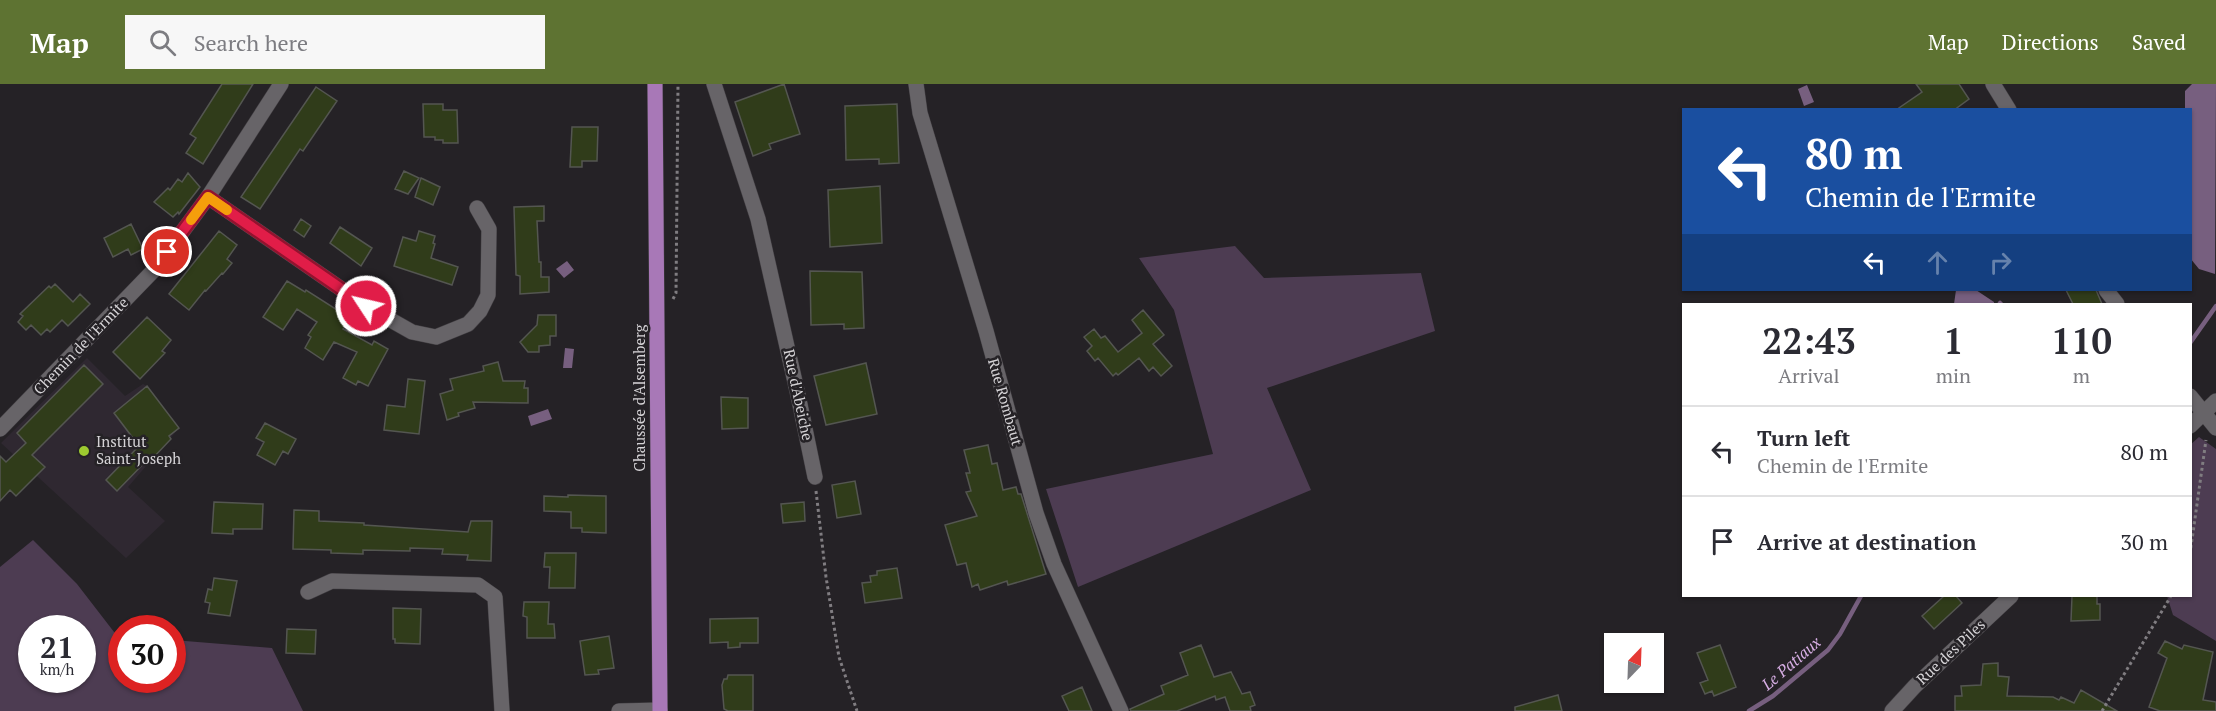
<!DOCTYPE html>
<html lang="en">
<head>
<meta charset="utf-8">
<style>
	body { margin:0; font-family:"PT Serif",serif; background:#f7f7f7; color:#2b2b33; height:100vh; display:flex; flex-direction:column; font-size:22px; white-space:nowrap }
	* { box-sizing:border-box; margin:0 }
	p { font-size:20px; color:#7c7c81 }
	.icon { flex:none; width:33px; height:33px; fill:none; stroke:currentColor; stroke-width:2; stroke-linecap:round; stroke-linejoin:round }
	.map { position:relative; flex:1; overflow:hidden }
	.side { position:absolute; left:1682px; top:219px; width:510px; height:294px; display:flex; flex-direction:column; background:#fff; border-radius:0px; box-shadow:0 2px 4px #0004 }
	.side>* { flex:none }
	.banner { position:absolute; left:1682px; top:24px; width:510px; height:183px; border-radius:0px; box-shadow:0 2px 4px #0004; background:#1a4fa0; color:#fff; overflow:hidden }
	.needle { width:39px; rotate:23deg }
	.buttons { position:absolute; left:1604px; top:549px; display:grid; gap:12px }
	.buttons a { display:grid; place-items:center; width:60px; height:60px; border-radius:0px; background:#fff; box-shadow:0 2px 4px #0004; font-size:30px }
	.speed { position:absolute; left:18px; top:531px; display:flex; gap:12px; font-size:30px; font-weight:700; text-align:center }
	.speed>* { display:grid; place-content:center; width:78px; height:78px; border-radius:50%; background:#fff; box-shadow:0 2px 4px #0004; line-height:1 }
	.speed small { font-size:15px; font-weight:400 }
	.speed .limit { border:9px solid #d22; background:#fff; color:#111 }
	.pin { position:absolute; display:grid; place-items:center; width:51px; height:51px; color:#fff; margin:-26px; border:3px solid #fff; border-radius:50%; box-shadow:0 2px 6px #0007 }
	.me { position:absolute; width:66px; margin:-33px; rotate:305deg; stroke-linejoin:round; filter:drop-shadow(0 0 4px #0008) }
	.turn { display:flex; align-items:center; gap:21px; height:126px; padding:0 24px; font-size:27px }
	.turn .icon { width:78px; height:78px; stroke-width:2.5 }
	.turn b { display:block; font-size:42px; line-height:51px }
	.lanes { display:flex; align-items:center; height:57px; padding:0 24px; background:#0003; justify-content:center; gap:30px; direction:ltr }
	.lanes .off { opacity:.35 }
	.eta { display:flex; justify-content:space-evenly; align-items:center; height:102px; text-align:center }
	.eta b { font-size:36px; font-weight:700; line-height:42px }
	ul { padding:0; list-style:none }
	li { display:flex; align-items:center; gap:18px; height:90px; padding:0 24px; border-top:2px solid #e1e1e2 }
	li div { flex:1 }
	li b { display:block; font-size:22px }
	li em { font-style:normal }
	header { display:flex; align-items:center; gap:36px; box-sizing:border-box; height:84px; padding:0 30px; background:#5e7332; color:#fff }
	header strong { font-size:28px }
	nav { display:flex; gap:33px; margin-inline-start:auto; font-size:21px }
	.search { width:420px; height:54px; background:#f7f7f7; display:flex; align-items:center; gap:15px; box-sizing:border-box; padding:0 21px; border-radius:0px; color:#7c7c81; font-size:22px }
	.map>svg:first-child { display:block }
</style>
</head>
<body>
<header>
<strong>Map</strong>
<div class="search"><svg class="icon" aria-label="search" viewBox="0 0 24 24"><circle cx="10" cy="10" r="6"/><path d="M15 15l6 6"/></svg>Search here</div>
<nav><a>Map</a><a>Directions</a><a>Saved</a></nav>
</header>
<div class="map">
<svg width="2216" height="627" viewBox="0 0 2216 627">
	<rect width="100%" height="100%" fill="#252226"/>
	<path fill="#2f2831" d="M87 274 125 312 143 300 147 302 179 344 128 403 165 437 126 474 1 359Z"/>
	<path fill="#4d3c52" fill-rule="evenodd" d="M1235 162 1264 194 1421 189 1435 247 1267 304 1311 406 1078 503 1046 405 1213 370 1174 226 1139 174Z
		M2199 353 2216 365V557L2173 531 2167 512H2190V361Z
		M33 456 77 500 121 557 122 596H172L173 556 272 564 303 627H0V483ZM82 544V596H32V544Z"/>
	<path fill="#775f7f" d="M2192 0H2216L2215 190 2199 185 2190 174V26L2185 25V7Z
		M1807 1 1814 18 1804 22 1798 5Z
		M567 177 574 186 564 194 556 185Z
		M1956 206H1976L1994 218V220H1954Z
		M565 264 574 265 572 284H563Z
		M548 325 552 335 531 342 528 332Z"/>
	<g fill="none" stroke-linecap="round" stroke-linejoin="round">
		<path stroke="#775f7f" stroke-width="4.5" d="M2000 219 2001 220
			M2190 259 2216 222
			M1749 627 1773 612 1828 566 1840 550 1861 512"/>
	</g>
	<path fill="#303c1a" stroke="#545651" stroke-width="1.5" d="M222 0H253L203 80 186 69 196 54 190 50Z
		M784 0 800 50 769 60 771 65 753 72 735 18Z
		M1916 0H1959L1969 15 1954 26H1896L1922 8Z
		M316 3 337 17 303 67 300 65 260 125 241 113Z
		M423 20H443V26H457L458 59H443V56H435V53H424Z
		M897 20 899 79 879 80V75L846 76 845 22Z
		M572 43H598L597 77H582V83H570Z
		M404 87 419 94 408 110 395 105Z
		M188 89 200 103 179 130 178 128 173 133 154 118 168 104 170 106 178 95 182 98Z
		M421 94 440 103 433 121 415 113Z
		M880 102 882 159 830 163 828 106Z
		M544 122V137H537L539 178H541V193H549V208L520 210V192L516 191 514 123Z
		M301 135 311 142 304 153 294 146Z
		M131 140 143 165 131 171 128 165 113 173 104 154Z
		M340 143 372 164 361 182 330 159Z
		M219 147 237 161 227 175 232 179 223 190 222 189 206 207 205 206 189 226 169 210Z
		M419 147 435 152 433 159 435 160 431 174 458 183 452 201 394 182 403 153 416 157Z
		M810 187 862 188 864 244 844 245V240L811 241Z
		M287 197 305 208 306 206 342 229 340 232 348 238 343 245 372 261 374 257 388 265 368 302 358 297 356 301 343 294 357 268 334 258 323 276 305 264 311 253 308 251 317 238 297 225 283 246 263 233Z
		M55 200 73 218 80 210 90 220 68 242 62 236 50 248 47 245 41 251 31 241 26 246 18 238 23 232 20 230 49 202 51 204Z
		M2066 206H2096L2102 220H2073Z
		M1143 226 1164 251 1153 260 1172 282 1161 292 1153 283 1149 287 1139 274 1118 291 1116 289 1113 292 1098 274 1095 277 1087 267 1092 262 1084 253 1094 245 1101 254 1105 252 1118 268 1142 249 1132 236Z
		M538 231H556V252H550V261L539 262V268H528L520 258 537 241Z
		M147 233 171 256 162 267 165 269 140 295 113 268Z
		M498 278 503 297H525L524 304H528V319L473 318 475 324 458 329 459 332 447 336 440 310 453 306 450 295 484 287 483 282Z
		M866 279 877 330 826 341 814 292Z
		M84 281 103 300 32 371 45 383 16 412 10 406 0 417V372L6 378 26 359 17 349Z
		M408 295 425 297 419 350 384 346 387 321 405 323Z
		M147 302 179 344 169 352 171 355 153 374 151 372 117 407 106 396 139 362 114 329Z
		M721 313 748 314V344L722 345Z
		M265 339 296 355 288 370 283 367 275 381 257 371 264 358 256 354Z
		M988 361 992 380 997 379 1003 406 1016 403 1018 410H1021L1046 490 1008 501 1007 497 980 506 978 500 972 503 966 479 957 481 945 441 977 432 966 408 971 407 966 389H970L964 366Z
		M855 397 861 430 837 434 832 401Z
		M568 411 606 412V449L582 448V444H571V428L544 427V412L568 413Z
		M214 418 263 420 262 445H233V450L212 449Z
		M804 418 805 437 783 439 781 420Z
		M294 426 319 427V437L364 439V441L468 448 471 437H492L491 477 467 476 468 471 442 470 443 465 410 464V467L363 466V470L331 469V466L293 465Z
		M545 469H576L575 504H549L550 483H544Z
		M897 484 902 514 865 519 862 499 871 498 870 492 877 491V487Z
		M214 494 237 497 230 532 208 529 210 519 205 518 208 505 212 506Z
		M1944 512H1956L1962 519 1934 545 1922 532Z
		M2072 512H2097V520H2100V536L2071 537Z
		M524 518H549L548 540H554L555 554H527V533L523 532Z
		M393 524 421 525 420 560 395 559V555H393Z
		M758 534V559H740V563L728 564V558L710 559V535Z
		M287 545 316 546 315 570 286 569Z
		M609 552 614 584 598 586 599 590 585 591 580 557Z
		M2165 557 2182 565 2184 561 2213 568 2203 616 2216 618V627H2160L2149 623 2167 574 2158 569Z
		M1201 561 1214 593 1231 588 1242 610 1250 608 1255 621 1250 623 1251 627H1230L1225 613 1216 616 1215 612 1177 627H1131L1130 625 1164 610 1161 602 1188 591 1180 569Z
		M1720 561 1736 603 1714 612 1712 607 1705 610 1700 599 1708 596 1697 569Z
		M1998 579V592L2009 593 2007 612 2053 613 2059 616 2061 613 2074 619 2081 606 2117 627H1955V612H1962L1961 602 1981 601 1983 580Z
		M728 591H753V627H728L724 625 722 601 724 595H727Z
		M1082 603 1092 627H1069L1062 612Z
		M1558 611 1562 627H1515V623Z"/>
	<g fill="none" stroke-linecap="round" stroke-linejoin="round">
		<g stroke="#423f43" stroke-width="16">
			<path id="minor" d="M714 0 758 135 798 311 815 393
				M916 0 920 29 986 247 1036 429 1054 480 1121 627
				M1993 0 2009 26
				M208 113 366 222 412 248 436 253 468 240 480 227 488 211 489 145 477 124
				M2106 206 2117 220
				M2190 312 2216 344
				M2190 342 2216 317
				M0 345 154 186 208 113 281 0
				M308 508 332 497 478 501 495 513 502 627
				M619 627 660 626
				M1892 627 1915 602 2011 512"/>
		</g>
		<g stroke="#423f43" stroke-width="16">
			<path id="major" d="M655 0 660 627"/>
		</g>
		<path stroke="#807d81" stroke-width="3" stroke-dasharray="3 3" stroke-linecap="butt" d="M673 215 676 209 678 0
			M816 407 826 493 839 573 857 627
			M2190 470 2206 356
			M2102 627 2171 512"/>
		<use href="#minor" stroke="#676468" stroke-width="15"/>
		<use href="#major" stroke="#a878b7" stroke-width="15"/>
	</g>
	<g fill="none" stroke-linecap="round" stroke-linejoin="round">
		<g stroke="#92132f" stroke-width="15">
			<path id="route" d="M167 168 208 113 366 222"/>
		</g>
		<use href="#route" stroke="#e11d48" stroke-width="10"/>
		<path stroke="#f59e0b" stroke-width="10" d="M191 136 208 113 227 126"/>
	</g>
	<circle fill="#9dca30" stroke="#252226" stroke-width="2" cx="84" cy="367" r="6"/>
	<g text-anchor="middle" stroke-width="5" stroke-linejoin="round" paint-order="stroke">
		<g font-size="15" fill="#d5d3d6" stroke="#252226">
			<text transform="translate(81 262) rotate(-46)" y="5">Chemin de l'Ermite</text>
			<text transform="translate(798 311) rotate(78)" y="5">Rue d'Abeiche</text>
			<text transform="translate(640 314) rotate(-90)" y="5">Chaussée d'Alsemberg</text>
			<text transform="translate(1005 318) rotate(74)" y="5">Rue Rombaut</text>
			<text transform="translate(1951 568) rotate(-43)" y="5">Rue des Piles</text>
		</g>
		<g font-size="15" fill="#d5d3d6" stroke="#252226" text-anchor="start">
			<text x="96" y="363">Institut<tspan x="96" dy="17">Saint-Joseph</tspan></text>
		</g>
		<g font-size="16" font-style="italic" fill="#d7aee4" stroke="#252226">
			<text transform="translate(1791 579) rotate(-41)" y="6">Le Patiaux</text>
		</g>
	</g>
</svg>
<div class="buttons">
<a><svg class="needle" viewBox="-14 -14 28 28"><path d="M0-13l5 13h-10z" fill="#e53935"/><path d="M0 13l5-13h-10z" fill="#7c7c81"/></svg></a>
</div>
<div class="speed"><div>21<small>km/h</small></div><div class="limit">30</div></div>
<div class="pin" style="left:167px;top:168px;background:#d93025"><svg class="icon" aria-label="arrive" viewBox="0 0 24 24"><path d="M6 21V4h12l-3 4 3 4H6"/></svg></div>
<svg class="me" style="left:366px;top:222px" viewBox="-20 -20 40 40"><circle r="17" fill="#e11d48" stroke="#fff" stroke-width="3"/><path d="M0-11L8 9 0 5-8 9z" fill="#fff"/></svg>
<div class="banner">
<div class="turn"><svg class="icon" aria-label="left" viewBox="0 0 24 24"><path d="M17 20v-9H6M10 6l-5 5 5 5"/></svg><div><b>80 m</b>Chemin de l'Ermite</div></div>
<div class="lanes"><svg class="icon" aria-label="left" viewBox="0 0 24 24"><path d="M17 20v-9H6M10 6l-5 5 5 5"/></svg><svg class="icon off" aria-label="ahead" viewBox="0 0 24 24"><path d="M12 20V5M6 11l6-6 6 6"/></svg><svg class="icon off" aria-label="right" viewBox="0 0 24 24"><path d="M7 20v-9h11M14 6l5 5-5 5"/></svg></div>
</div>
<section class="side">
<div class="eta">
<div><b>22:43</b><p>Arrival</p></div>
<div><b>1</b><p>min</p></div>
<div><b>110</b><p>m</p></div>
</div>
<ul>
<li><svg class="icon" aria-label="left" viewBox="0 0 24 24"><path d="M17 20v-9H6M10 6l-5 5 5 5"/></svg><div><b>Turn left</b><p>Chemin de l'Ermite</p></div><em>80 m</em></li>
<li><svg class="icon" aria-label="arrive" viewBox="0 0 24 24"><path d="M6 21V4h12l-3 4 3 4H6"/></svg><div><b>Arrive at destination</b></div><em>30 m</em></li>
</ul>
</section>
</div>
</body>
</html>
